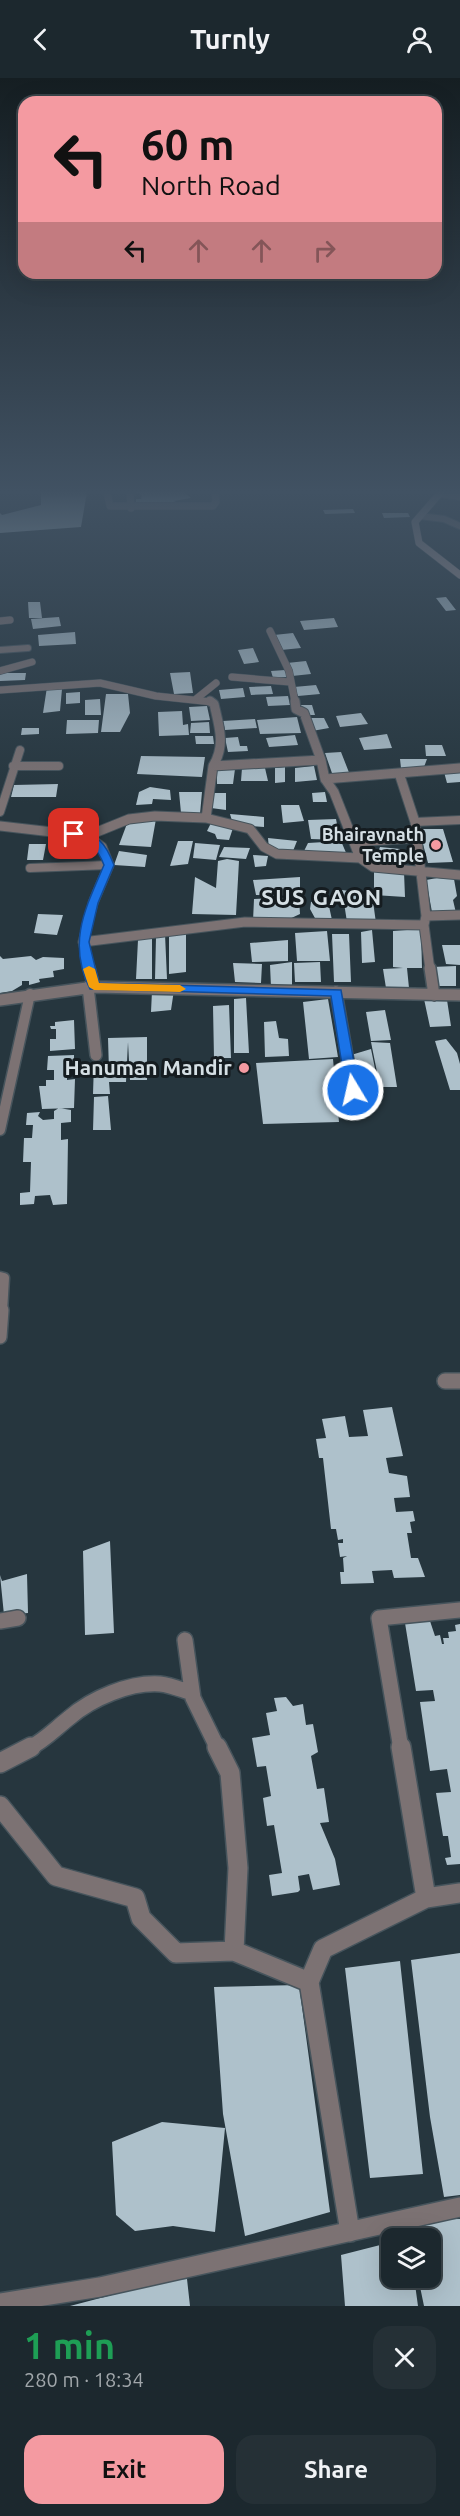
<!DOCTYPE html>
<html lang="en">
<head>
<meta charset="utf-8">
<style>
	body { margin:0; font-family:Ubuntu,sans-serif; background:#253036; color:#f1f3f6; height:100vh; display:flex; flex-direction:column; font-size:22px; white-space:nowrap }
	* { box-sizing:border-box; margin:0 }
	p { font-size:20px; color:#a0a6aa }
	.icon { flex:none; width:33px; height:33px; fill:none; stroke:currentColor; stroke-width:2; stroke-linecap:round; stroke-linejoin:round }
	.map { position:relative; height:2228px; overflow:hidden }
	.panel { display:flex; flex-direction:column; background:#1c282e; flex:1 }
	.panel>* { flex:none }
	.banner { position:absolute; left:18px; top:18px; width:424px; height:183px; border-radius:18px; box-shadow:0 6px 24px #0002,0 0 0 2px #3a444a; background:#f49aa1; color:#111; overflow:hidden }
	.buttons { position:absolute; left:381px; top:2150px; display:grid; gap:12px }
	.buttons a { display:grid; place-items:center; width:60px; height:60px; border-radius:12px; background:#1c282e; box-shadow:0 6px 24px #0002,0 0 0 2px #3a444a; font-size:30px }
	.pin { position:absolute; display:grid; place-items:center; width:51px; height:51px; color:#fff; margin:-26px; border-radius:12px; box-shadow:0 3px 9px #0006 }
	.me { position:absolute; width:66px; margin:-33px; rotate:351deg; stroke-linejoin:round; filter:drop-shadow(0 0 4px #0008) }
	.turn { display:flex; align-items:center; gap:21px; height:126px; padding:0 24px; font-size:27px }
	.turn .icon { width:78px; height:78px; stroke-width:2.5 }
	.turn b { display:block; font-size:42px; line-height:51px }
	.lanes { display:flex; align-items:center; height:57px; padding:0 24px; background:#0003; justify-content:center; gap:30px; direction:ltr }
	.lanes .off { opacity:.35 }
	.round { display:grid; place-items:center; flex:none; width:63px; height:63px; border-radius:18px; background:#253036 }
	.summary { display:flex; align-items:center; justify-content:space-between; height:102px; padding:0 24px }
	h1 { font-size:36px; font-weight:700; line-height:45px; color:#1e9e55 }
	.button { display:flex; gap:12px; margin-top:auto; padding:12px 24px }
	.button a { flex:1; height:69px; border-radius:18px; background:#f49aa1; color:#111; font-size:24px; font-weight:700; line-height:69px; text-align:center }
	.button a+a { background:#253036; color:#f1f3f6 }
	header { display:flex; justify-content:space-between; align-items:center; height:78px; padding:0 24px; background:#1c282e; font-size:27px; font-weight:700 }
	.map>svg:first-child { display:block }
</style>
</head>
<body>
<header><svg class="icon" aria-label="back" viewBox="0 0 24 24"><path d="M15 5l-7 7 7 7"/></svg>Turnly<svg class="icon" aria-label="person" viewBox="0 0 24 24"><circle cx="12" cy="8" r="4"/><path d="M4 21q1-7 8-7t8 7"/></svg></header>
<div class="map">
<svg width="460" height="2228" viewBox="0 0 460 2228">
	<rect width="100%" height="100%" fill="#26363e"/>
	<path fill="#aec1cb" d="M41 414H87L81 449 0 455V435L2 437 41 427Z
		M135 414H184L191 420 174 423 178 425 171 428H136V421H141L142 417Z
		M353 431 355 435 325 436 323 432Z
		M382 435H408L410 439 384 440Z
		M446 519 456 532 446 533 436 520Z
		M28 524H40L42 540H29Z
		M59 539 61 548 33 551 31 541Z
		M334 540 338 549 304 552 300 543Z
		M75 554 76 566 39 568 38 557Z
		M293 555 301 570 281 572 274 557Z
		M253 570 259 584 244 586 238 572Z
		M306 583 311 596 292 598 287 585Z
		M285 592 287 599 273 600 271 593Z
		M190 594 193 615 174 616 170 595Z
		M0 595H26L25 602 0 603Z
		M316 607 320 616 298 618 294 609Z
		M271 608 273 616 251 617 249 609Z
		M47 609 62 611 60 633 43 635Z
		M243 610 245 619 221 621 219 612Z
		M80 614V625L66 626V615Z
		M106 616H128L130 635 120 654H101Z
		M288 618 290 627 268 628 266 619Z
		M100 621 101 637H85V622Z
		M301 627H312L315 637H306Z
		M207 628 210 642 191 643 189 629Z
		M182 633 183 647 188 646 189 657 159 658 158 634Z
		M361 635 368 646 340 649 336 638Z
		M297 639 301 655 260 656 257 642Z
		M310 640H324L329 650 312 653Z
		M255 641 257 650 225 652 223 643Z
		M67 642H99L98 655 66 656Z
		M209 644 210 655H190L191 645Z
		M22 650H39V656L21 657Z
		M387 656 392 670 364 672 359 660Z
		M295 657 298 667 269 669 266 660Z
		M195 658H213L214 666H196Z
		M238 659 240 668H247L248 673 228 674 225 660Z
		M425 667H442L446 678H426Z
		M341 674 350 697 333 698 325 675Z
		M141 678 205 679 202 699 137 696Z
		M400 681H427L424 689 401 690Z
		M314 688 317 702 295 704V690Z
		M285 689V704L275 705V690Z
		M217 690 235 691 233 706H217Z
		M242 690H265L268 703H241Z
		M460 693V704L447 705 444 694Z
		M58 706 56 719H11L14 707Z
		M150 709 170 712 171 722 153 721 152 726 136 727 139 714Z
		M179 714H202L200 736 181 735Z
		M325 714 327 724H313L312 715Z
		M211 715H226V732L211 730Z
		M281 727H299L304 743 283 745Z
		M230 736 264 739V749L241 747 232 743Z
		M156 741 151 769 119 767 128 743Z
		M336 741 340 762 311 761 308 742Z
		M211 745 234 747 229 762 217 761 215 756 207 753Z
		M419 751H443L453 784 428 785Z
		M268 760 297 763 293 773 269 771Z
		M178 763H193L188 786 170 788Z
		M341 763 347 777H302L308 765Z
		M195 765 220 767 216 782 193 780Z
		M29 766H46L43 782H27Z
		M224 769 250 770 246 781 219 779Z
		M380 769 400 771 406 784 375 782Z
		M119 773 147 777 145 789 114 787Z
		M253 777 268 778 266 788 255 789Z
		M227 781 239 783 236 837 192 836 195 799 216 810 218 783Z
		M374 793 404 794 405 819 374 817Z
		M300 799V818L256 817 253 802Z
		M437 800 454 801 457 818 453 822 456 835 432 834 426 802Z
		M342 812 372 816 376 845 347 844Z
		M299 819 300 836 285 843H253L254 821Z
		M327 819 332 842H316L310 831 311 824Z
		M38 836 63 837 57 857 34 855Z
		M421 851 422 890H407L409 910H386L383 891 403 890 393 889V853Z
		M372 852 375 884 362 885 361 854Z
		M327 853 330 883H297L295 855Z
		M186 854V894L169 896V858Z
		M165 856 167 901H155L156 859Z
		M332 856H349L351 904H334Z
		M152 859V901H136L138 862Z
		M288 862V883L252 884 250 865Z
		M442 867H460V887L446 886Z
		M0 878 3 881 31 878 36 882 43 879 64 880V891L53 893 54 899 39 901 40 904 29 907V903H22V907L12 913 0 915Z
		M292 884V909H271L270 887Z
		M320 884 321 904H295L294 885Z
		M233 885 262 886 261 905 235 904Z
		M456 888V908H436L432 889Z
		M174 912 171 932 151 934 152 913Z
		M246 920 249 975H234V921Z
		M328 921 338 979 309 981 303 924Z
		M424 921 447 922 451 948 430 949Z
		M229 927 231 980H214L213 928Z
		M385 932 391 962 371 963 366 934Z
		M74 942 75 971 50 973V961H56V951H51L50 948H55V944Z
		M276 943 279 960 288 961 289 978 265 979 264 944Z
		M147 959V1002H130L128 964 126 1004H109L110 1016H93L94 985 108 984 109 993 108 960Z
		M446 961 457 975 460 986V1012H450L435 963Z
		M371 964 390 965 397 1009H380Z
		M371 971 380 1015 356 1016 351 977Z
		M74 977V993H67V1002L75 1001 74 1030 42 1031 39 1008H46V1002H54V992H47L48 978Z
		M333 981 339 1044 263 1046 256 985Z
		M108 1018 111 1052H93L94 1019Z
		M59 1030 71 1032V1044L61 1045V1062L68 1061 67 1126 53 1127 50 1117 35 1118 34 1126 20 1127V1115L30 1114 31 1084H23L24 1060H32L33 1047H26L27 1035 40 1034 38 1038 43 1042 54 1041V1033Z
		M392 1329 403 1378 386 1380 389 1395 407 1398 410 1419 394 1420 396 1434 413 1433 415 1443 410 1444 412 1455H407L411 1480H418L425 1499 394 1500 392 1492 372 1493 374 1505 341 1506 340 1494H344L343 1480 347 1478 340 1479 338 1465H343V1461L338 1462 336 1451H331L323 1380H319L316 1361 326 1360 322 1341 345 1338 349 1359 368 1358 363 1332Z
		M110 1463 114 1555 85 1557 83 1473Z
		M27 1496 28 1535 4 1537 0 1497 2 1503Z
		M430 1543 435 1558 440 1557 442 1566H444L443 1560H449L448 1554 456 1553 455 1547 460 1546V1786L447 1787 445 1780 451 1779 448 1758H443L436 1715 451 1714 447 1691 430 1693 420 1624 435 1623 433 1612 416 1613 405 1545Z
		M286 1619 293 1628 303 1626 306 1647 313 1646 318 1674 311 1678 317 1711 324 1710 329 1744 320 1745 335 1781 340 1807 313 1812 309 1796 298 1798 300 1812 298 1814 272 1818 269 1797 282 1795 274 1747 267 1748 263 1720 271 1718 266 1688 257 1689 252 1660 270 1657 266 1635 277 1633 274 1620Z
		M460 1875V2117L444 2119 430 2039 411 1882Z
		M400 1883 423 2096 370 2100 345 1890Z
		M299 1907 330 2134 245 2158 223 2036 214 1909Z
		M162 2044 225 2050 215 2154 173 2148 135 2153 116 2137 112 2064Z
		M460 2141V2228H424L418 2199H430V2160H409L405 2142Z
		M392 2164V2199H414L418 2228H345L341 2177Z
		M187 2201 190 2228H70L169 2202Z"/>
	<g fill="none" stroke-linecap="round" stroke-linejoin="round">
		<g stroke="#46545c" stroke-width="8">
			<path id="service-far3" d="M440 416 460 419
				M420 438 444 441 460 448
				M0 572 28 570"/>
		</g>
		<g stroke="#46545c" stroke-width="10">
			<path id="service-far2" d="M13 688H59
				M0 734 20 672
				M415 744 460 742
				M30 790 109 787"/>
		</g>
		<g stroke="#46545c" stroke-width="13">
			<path id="service-far1" d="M0 1052 30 916
				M0 1199 4 1200 2 1234"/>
		</g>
		<g stroke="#46545c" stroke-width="16">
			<path id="service" d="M0 1259 2 1232"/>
		</g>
		<g stroke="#46545c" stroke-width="8">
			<path id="minor-far4" d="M107 414 110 428H213L216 424 215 414
				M130 414 131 430
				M0 543 10 542
				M270 553 289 593 295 624
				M0 593 32 584
				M232 599 290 604
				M0 612 100 605 156 618 212 624
				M196 621 216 605"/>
		</g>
		<g stroke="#46545c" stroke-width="11">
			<path id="minor-far3" d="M210 623 214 626C219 648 226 667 213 688
				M295 623 296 631 304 635 321 682
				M399 695 415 744 426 838
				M325 701 334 714 360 780 373 789 460 797
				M206 740 250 751 264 769 277 776 360 780
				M0 748 87 758 102 769 109 787 93 825 83 864 90 892
				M87 758 129 741 155 738 206 740 213 688 321 682 325 701 460 690
				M354 764 416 760
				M83 864 245 844 424 847
				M430 892 424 847 426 838 460 837"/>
		</g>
		<g stroke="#46545c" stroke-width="14">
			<path id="minor-far2" d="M89 890 94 909
				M430 890 434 917
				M88 909 96 977
				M336 914 353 1012
				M0 922 94 909 460 917"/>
		</g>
		<g stroke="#46545c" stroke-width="18">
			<path id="minor-far1" d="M445 1303H460
				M0 1543 18 1540
				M185 1562 193 1620 218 1671
				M28 1671C45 1662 55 1651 69 1640 92 1620 130 1604 160 1606 171 1607 182 1612 192 1615
				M401 1671 379 1540 460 1532"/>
		</g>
		<g stroke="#46545c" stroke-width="22">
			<path id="minor" d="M217 1669 230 1695 238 1790 234 1873 309 1904
				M401 1669 426 1820
				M0 1685 31 1669
				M0 1728 56 1798 135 1820 141 1840 176 1875 234 1873
				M350 2154 309 1904 323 1871 426 1820 460 1815
				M0 2225 100 2209 460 2129"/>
		</g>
		<g stroke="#46545c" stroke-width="8">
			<path id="secondary" d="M441 414 415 444 419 465 460 497"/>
		</g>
		<use href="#service-far3" stroke="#7c7273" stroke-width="6"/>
		<use href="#service-far2" stroke="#7c7273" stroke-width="8"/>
		<use href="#service-far1" stroke="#7c7273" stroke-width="10"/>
		<use href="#service" stroke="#7c7273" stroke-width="13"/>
		<use href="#minor-far4" stroke="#7c7273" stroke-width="7"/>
		<use href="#minor-far3" stroke="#7c7273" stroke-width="9"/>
		<use href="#minor-far2" stroke="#7c7273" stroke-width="11"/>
		<use href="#minor-far1" stroke="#7c7273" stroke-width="15"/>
		<use href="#minor" stroke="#7c7273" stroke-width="19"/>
		<use href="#secondary" stroke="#a49596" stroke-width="7"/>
	</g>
	<linearGradient id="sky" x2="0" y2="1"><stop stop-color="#151e22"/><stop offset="0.57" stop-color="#415263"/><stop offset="1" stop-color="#415263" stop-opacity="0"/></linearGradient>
	<rect width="460" height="726" fill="url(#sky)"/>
	<path fill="#1a73e8" stroke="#114b97" stroke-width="1.5" d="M74 753C99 757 105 764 114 787L98 825 89 864 99 905 341 912 359 1012 357 1015H348L346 1012 331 918 90 911C67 865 85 831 104 787 97 769 89 763 70 759L69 756Z"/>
	<path fill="#f59e0b" d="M89 888 95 891 99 905 180 907 186 911 180 914 94 912 89 909 83 891Z"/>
	<g fill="#f49aa1" stroke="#151c20" stroke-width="2">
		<circle cx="436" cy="767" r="6"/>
		<circle cx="244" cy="990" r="6"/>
	</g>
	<g text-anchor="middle" stroke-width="6" stroke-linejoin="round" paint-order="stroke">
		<g font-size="18" font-weight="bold" fill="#d5dfe4" stroke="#151c20" text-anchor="end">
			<text x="424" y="763">Bhairavnath<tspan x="424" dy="21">Temple</tspan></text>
		</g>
		<g font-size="21" font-weight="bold" fill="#d5dfe4" stroke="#151c20" text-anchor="end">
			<text x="232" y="997">Hanuman Mandir</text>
		</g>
		<g font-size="22" font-weight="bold" letter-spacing="1.5" fill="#d5dfe4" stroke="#151c20">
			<text x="322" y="827">SUS GAON</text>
		</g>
	</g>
</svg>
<div class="buttons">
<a><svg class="icon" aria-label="layers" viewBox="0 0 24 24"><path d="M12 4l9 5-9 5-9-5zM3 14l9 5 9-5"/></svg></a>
</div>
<div class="pin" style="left:74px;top:756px;background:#d93025"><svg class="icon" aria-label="arrive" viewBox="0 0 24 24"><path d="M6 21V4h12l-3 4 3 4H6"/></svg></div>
<svg class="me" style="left:353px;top:1012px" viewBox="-20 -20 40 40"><circle r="17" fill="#1a73e8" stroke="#fff" stroke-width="3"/><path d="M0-11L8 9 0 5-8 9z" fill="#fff"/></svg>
<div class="banner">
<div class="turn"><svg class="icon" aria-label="left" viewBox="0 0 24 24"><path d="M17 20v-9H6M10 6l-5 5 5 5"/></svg><div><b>60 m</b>North Road</div></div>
<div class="lanes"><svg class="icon" aria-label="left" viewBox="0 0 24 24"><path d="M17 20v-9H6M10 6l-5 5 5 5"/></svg><svg class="icon off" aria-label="ahead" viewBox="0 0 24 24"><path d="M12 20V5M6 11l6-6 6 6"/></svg><svg class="icon off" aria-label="ahead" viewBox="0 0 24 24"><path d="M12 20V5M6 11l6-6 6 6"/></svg><svg class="icon off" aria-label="right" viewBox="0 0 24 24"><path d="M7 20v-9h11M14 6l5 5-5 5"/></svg></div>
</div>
</div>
<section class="panel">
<div class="summary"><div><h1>1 min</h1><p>280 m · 18:34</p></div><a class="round"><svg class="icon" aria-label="close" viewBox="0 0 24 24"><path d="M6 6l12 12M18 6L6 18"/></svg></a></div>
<div class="button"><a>Exit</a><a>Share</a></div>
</section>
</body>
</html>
